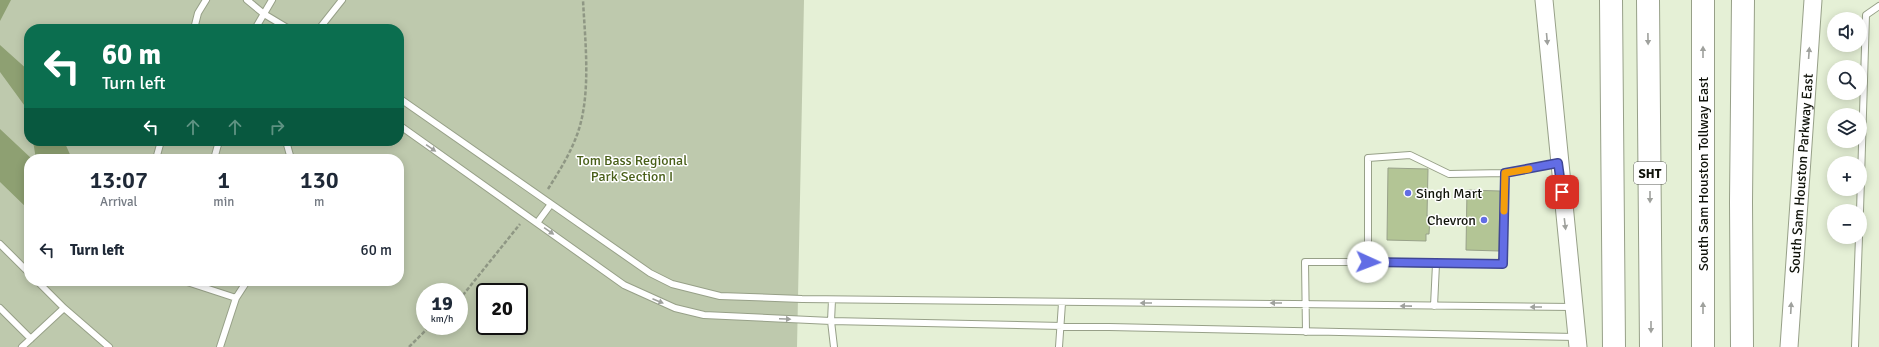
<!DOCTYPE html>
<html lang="en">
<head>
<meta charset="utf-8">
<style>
	body { margin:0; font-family:Signika,sans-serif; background:#f6f6f7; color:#1f2937; height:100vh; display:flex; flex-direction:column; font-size:15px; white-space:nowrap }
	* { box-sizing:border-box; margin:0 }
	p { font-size:13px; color:#747a83 }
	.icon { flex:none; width:22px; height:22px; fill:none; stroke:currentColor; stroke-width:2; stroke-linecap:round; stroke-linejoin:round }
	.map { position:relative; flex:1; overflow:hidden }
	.side { position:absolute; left:24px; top:154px; width:380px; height:132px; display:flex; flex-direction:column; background:#fff; border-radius:16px; box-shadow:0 2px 10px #0003 }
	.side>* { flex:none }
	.hud { position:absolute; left:24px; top:24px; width:380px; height:122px; border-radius:16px; box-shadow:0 2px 10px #0003; background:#0b6e4f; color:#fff; overflow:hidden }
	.tools { position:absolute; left:1827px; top:12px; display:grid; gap:8px }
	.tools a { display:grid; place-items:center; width:40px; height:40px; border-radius:50%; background:#fff; box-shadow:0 2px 10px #0003; font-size:20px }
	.speed { position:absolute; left:416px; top:283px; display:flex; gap:8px; font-size:20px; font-weight:700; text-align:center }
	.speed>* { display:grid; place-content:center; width:52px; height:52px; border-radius:50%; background:#fff; box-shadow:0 2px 10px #0003; line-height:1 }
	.speed small { font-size:10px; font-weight:400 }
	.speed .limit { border:2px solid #111; border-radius:6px; background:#fff; color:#111 }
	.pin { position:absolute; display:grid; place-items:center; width:34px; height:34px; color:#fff; margin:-17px; border-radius:8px; box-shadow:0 2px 6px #0006 }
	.me { position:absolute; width:44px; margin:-22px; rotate:92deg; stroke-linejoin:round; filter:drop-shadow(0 0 3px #0008) }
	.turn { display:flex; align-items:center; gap:14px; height:84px; padding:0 12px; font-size:18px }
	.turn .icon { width:52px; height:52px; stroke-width:2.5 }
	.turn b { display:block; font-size:28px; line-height:34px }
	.lanes { display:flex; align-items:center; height:38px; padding:0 12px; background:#0003; justify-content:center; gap:20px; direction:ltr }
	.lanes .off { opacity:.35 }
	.eta { display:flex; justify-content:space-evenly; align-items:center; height:68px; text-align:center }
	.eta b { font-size:24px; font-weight:600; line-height:28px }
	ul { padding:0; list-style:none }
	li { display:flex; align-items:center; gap:12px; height:56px; padding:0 12px }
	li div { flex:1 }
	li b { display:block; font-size:15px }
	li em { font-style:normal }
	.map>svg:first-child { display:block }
</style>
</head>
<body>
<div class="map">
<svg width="1879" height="347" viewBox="0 0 1879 347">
	<rect width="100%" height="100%" fill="#e5f0d6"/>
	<path fill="#bec9ad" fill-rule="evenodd" d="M0 0H804L797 347H0ZM29 29H399V141H29ZM29 159H399V281H29ZM425 292H459V326H425ZM485 292H519V326H485Z"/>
	<path fill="#8ea072" d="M0 0H11L0 21Z
		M0 45 29 71V118L27 109 0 72Z
		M0 129 32 159H29V210L0 182Z
		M33 141H64L72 159H36Z"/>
	<path fill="#b3c595" stroke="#98a189" d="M1388 168 1428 169 1427 216 1430 217 1429 234H1426V241L1387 240Z
		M1467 190 1500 191 1499 251 1466 250Z"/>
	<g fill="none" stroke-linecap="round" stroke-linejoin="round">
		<g stroke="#97a088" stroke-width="8">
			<path id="lane" d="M247 0 264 14 289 29
				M194 29 198 13 206 0
				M255 29 272 0
				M319 29 342 0
				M399 98 650 273 672 284 720 296 802 299 1573 307
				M399 125 624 285 675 308 704 315 831 321 1576 337
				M286 141 291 159
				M156 159 161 141
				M214 159 219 141
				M1860 211 1866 15 1879 6
				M537 223 551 204
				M0 244 29 273
				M1368 262 1436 264 1434 306
				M1436 264H1503L1505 173
				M37 281 64 308 109 347
				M184 281 236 298
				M832 300 831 321 834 347
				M0 308 31 339
				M1306 332 1305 262H1368V158L1410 155 1449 174 1505 173 1558 163
				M22 347 64 308
				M220 347 236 298 247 281
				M1059 347 1062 303
				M1855 347 1859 237"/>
		</g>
		<g stroke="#97a088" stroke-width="19">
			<g id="secondary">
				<path d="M1544 0 1578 347"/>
				<path id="s1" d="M1789 347 1813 0"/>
			</g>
		</g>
		<g stroke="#97a088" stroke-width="24">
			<path id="highway" d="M1648 0 1651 347
				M1703 0V347"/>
		</g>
		<path stroke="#8f9784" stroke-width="2.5" stroke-dasharray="4 2" stroke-linecap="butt" d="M548 189C560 170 572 151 579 129 591 90 585 40 583 0
			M459 300 520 224
			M409 347 430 326"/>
		<use href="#lane" stroke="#fff" stroke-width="6"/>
		<use href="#secondary" stroke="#fff" stroke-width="17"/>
		<use href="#highway" stroke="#fff" stroke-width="22"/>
		<g stroke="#97a088" stroke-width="24" stroke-linecap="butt">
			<path id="highway-bridge" d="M1611 0 1614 347
				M1742 347 1741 202 1743 0"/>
		</g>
		<use href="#highway-bridge" stroke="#fff" stroke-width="22"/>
	</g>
	<defs><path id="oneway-solid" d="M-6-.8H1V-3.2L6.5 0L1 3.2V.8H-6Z"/></defs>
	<g fill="#9fa19d">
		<use href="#oneway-solid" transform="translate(1547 39) rotate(85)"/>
		<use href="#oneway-solid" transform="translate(1648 39) rotate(89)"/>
		<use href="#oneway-solid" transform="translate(1703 52) rotate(-90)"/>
		<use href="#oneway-solid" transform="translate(1809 53) rotate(-86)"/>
		<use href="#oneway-solid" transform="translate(431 148) rotate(35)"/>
		<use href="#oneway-solid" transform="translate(1650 197) rotate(90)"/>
		<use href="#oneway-solid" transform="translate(1565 224) rotate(83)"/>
		<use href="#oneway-solid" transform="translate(549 231) rotate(35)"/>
		<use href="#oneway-solid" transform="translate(658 301) rotate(23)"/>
		<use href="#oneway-solid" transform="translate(1146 303) rotate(-180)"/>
		<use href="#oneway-solid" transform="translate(1276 303) rotate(-180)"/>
		<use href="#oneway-solid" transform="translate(1406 306) rotate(-179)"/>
		<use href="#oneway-solid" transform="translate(1536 307) rotate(-180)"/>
		<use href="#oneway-solid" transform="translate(1703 308) rotate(-90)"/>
		<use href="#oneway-solid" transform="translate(1791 308) rotate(-87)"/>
		<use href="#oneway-solid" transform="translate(785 319) rotate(2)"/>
		<use href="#oneway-solid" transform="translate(1651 327) rotate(90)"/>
	</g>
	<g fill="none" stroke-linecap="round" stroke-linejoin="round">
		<g stroke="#404795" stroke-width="10">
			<path id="route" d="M1368 262 1503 264 1505 173 1558 163 1562 192"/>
		</g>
		<use href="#route" stroke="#626de5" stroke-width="7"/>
		<path stroke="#f59e0b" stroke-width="7" d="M1504 211 1505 173 1529 169"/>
	</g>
	<g fill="#626de5" stroke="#fff" stroke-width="1.5">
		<circle cx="1408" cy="193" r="4"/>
		<circle cx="1484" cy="220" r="4"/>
	</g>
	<g text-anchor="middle" stroke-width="3" stroke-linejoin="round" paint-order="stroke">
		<rect fill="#fff" stroke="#585a54" stroke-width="1" x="1634" y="162" width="32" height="22" rx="3"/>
		<g font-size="13" font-weight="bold" fill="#10130a">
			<text x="1650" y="178">SHT</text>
		</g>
		<g font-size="14" fill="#495f19" stroke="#fff">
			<text x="632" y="165">Tom Bass Regional<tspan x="632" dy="16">Park Section I</tspan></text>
		</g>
		<g font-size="14" fill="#10130a" stroke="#fff">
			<text dy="5" stroke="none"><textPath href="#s1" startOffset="174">South Sam Houston Parkway East</textPath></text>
			<text transform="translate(1703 174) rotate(-90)" y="5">South Sam Houston Tollway East</text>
		</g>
		<g font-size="14" fill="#10130a" stroke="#fff" text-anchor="start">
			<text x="1416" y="198">Singh Mart</text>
			<text x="1476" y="225" text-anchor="end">Chevron</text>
		</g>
	</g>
</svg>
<div class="tools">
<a><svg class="icon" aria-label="sound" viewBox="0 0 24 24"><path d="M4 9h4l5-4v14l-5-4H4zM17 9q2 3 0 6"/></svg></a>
<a><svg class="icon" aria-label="search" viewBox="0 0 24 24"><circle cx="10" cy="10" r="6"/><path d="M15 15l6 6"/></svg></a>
<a><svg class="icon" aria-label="layers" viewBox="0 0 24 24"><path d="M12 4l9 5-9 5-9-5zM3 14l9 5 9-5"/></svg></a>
<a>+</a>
<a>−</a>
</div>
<div class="speed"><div>19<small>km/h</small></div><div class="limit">20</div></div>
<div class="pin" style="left:1562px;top:192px;background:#d93025"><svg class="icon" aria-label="arrive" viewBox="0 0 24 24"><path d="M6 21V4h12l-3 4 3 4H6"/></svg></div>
<svg class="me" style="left:1368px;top:262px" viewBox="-20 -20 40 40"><circle r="19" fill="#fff"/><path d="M0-13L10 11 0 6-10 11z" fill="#626de5"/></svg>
<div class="hud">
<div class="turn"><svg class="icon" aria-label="left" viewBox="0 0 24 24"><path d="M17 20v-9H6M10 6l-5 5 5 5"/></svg><div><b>60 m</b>Turn left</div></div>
<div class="lanes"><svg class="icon" aria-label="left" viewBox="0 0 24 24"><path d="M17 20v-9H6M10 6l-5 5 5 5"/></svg><svg class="icon off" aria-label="ahead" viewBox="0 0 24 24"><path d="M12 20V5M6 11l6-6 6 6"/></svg><svg class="icon off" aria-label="ahead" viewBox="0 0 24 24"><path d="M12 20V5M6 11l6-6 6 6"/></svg><svg class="icon off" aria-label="right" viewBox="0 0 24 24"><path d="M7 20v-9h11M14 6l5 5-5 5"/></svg></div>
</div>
<section class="side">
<div class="eta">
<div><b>13:07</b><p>Arrival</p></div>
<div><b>1</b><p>min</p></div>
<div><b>130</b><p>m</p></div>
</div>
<ul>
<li><svg class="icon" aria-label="left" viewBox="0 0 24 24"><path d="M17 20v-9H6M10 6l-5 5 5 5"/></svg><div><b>Turn left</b></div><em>60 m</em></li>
</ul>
</section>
</div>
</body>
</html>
